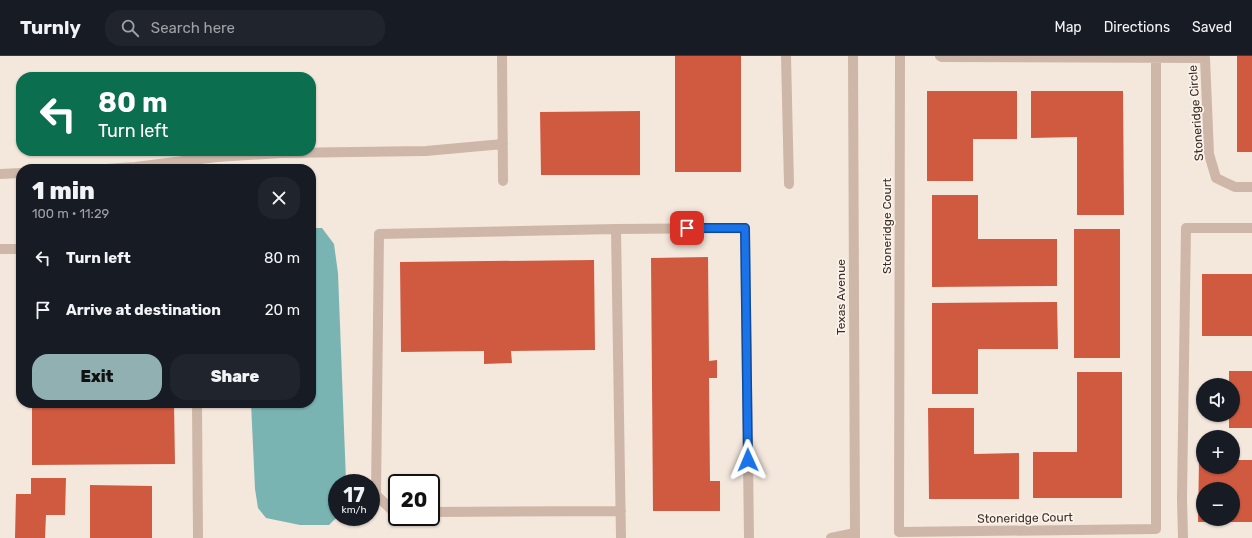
<!DOCTYPE html>
<html lang="en">
<head>
<meta charset="utf-8">
<style>
	body { margin:0; font-family:Rubik,sans-serif; background:#20242c; color:#f1f3f6; height:100vh; display:flex; flex-direction:column; font-size:15px; white-space:nowrap }
	* { box-sizing:border-box; margin:0 }
	p { font-size:13px; color:#9ea1a6 }
	.icon { flex:none; width:22px; height:22px; fill:none; stroke:currentColor; stroke-width:2; stroke-linecap:round; stroke-linejoin:round }
	.map { position:relative; flex:1; overflow:hidden }
	.sheet { position:absolute; left:16px; top:108px; width:300px; height:244px; display:flex; flex-direction:column; background:#171b24; border-radius:16px; box-shadow:0 1px 3px #0004 }
	.sheet>* { flex:none }
	.top-card { position:absolute; left:16px; top:16px; width:300px; height:84px; border-radius:16px; box-shadow:0 1px 3px #0004; background:#0b6e4f; color:#fff; overflow:hidden }
	.buttons { position:absolute; left:1196px; top:322px; display:grid; gap:8px }
	.buttons a { display:grid; place-items:center; width:44px; height:44px; border-radius:50%; background:#171b24; box-shadow:0 1px 3px #0004; font-size:20px }
	.speed { position:absolute; left:328px; top:418px; display:flex; gap:8px; font-size:20px; font-weight:700; text-align:center }
	.speed>* { display:grid; place-content:center; width:52px; height:52px; border-radius:50%; background:#171b24; box-shadow:0 1px 3px #0004; line-height:1 }
	.speed small { font-size:10px; font-weight:400 }
	.speed .limit { border:2px solid #111; border-radius:6px; background:#fff; color:#111 }
	.pin { position:absolute; display:grid; place-items:center; width:34px; height:34px; color:#fff; margin:-17px; border-radius:8px; box-shadow:0 2px 6px #0006 }
	.me { position:absolute; width:44px; margin:-22px; rotate:359deg; stroke-linejoin:round; filter:drop-shadow(0 0 3px #0008) }
	.turn { display:flex; align-items:center; gap:14px; height:84px; padding:0 16px; font-size:18px }
	.turn .icon { width:52px; height:52px; stroke-width:2.5 }
	.turn b { display:block; font-size:28px; line-height:34px }
	.round { display:grid; place-items:center; flex:none; width:42px; height:42px; border-radius:16px; background:#20242c }
	.headline { display:flex; align-items:center; justify-content:space-between; height:68px; padding:0 16px }
	h1 { font-size:24px; font-weight:800; line-height:30px }
	.button { display:flex; gap:8px; margin-top:auto; padding:8px 16px }
	.button a { flex:1; height:46px; border-radius:16px; background:#90b0b2; color:#111; font-size:16px; font-weight:800; line-height:46px; text-align:center }
	.button a+a { background:#20242c; color:#f1f3f6 }
	ul { padding:0; list-style:none }
	li { display:flex; align-items:center; gap:12px; height:52px; padding:0 16px }
	li div { flex:1 }
	li b { display:block; font-size:15px }
	li em { font-style:normal }
	header { display:flex; align-items:center; gap:24px; box-sizing:border-box; height:56px; padding:0 20px; background:#171b24; border-bottom:1px solid #363941 }
	header strong { font-size:19px }
	nav { display:flex; gap:22px; margin-inline-start:auto; font-size:14px }
	.search { width:280px; height:36px; background:#20242c; display:flex; align-items:center; gap:10px; box-sizing:border-box; padding:0 14px; border-radius:16px; color:#9ea1a6; font-size:15px }
	.map>svg:first-child { display:block }
</style>
</head>
<body>
<header>
<strong>Turnly</strong>
<div class="search"><svg class="icon" aria-label="search" viewBox="0 0 24 24"><circle cx="10" cy="10" r="6"/><path d="M15 15l6 6"/></svg>Search here</div>
<nav><a>Map</a><a>Directions</a><a>Saved</a></nav>
</header>
<div class="map">
<svg width="1252" height="482" viewBox="0 0 1252 482">
	<rect width="100%" height="100%" fill="#f4e8dd"/>
	<path fill="#79b4b3" d="M311 172H322L334 188 338 217 346 425V427H337V461L329 469H300L266 462 258 452 255 433 251 347H311Z"/>
	<path fill="#d05a40" fill-rule="evenodd" d="M675 0H741V116H675Z
		M1237 0H1252V96H1237Z
		M927 35H1017V83H973V125H927Z
		M1031 35H1123L1124 159H1077V81L1031 82Z
		M640 55V119H541L540 56Z
		M932 139H978V183H1057V230L932 231Z
		M1074 173H1120V302H1074Z
		M708 201 709 305 717 304V322H709L710 425H720V455H653L651 202Z
		M594 204 595 294 511 295 512 307 484 308V295L401 296 400 206Z
		M1202 218H1252V280H1202Z
		M1057 246 1058 293H978V338H932V247Z
		M1229 315H1252V372H1229V359H1233V329H1229Z
		M1077 316H1122V442H1033V396H1077Z
		M32 347H174L175 408 32 409Z
		M928 352H974V398L1019 397V443H929Z
		M1199 404H1203V411H1233V404H1252V466H1198ZM1203 433H1233V463H1203Z
		M31 422H66L65 459H46L45 482H15L16 438H31Z
		M90 429 152 430V482H90Z"/>
	<g fill="none" stroke-linecap="round" stroke-linejoin="round">
		<path stroke="#ceb7a8" stroke-width="10" d="M502 0 503 125
			M786 0 789 128
			M106 113 135 111 217 101 281 97 426 95 503 88
			M0 118 21 117
			M0 193H21
			M197 347 198 482
			M397 456H394L376 439 379 178 616 173
			M431 456 621 455
			M621 482 616 173 745 172 749 482
			M831 482 855 477
			M1183 482 1182 442 1186 172H1252"/>
		<path stroke="#ceb7a8" stroke-width="10" d="M900 0 899 476 1156 473V2
			M940 0 942 1 1205 2 1209 98 1216 122 1235 131H1252"/>
		<path stroke="#ceb7a8" stroke-width="10" d="M853 0 855 482"/>
	</g>
	<g fill="none" stroke-linecap="round" stroke-linejoin="round">
		<g stroke="#114b97" stroke-width="10">
			<path id="route" d="M687 172H745L748 404"/>
		</g>
		<use href="#route" stroke="#1a73e8" stroke-width="7"/>
	</g>
	<g text-anchor="middle" stroke-width="3.5" stroke-linejoin="round" paint-order="stroke">
		<g font-size="12" fill="#3a2d29" stroke="#fbf2ea">
			<text transform="translate(1196 57) rotate(-94)" y="4">Stoneridge Circle</text>
			<text transform="translate(887 170) rotate(-90)" y="4">Stoneridge Court</text>
			<text transform="translate(841 241) rotate(-90)" y="4">Texas Avenue</text>
			<text transform="translate(1025 462) rotate(-1)" y="4">Stoneridge Court</text>
		</g>
	</g>
</svg>
<div class="buttons">
<a><svg class="icon" aria-label="sound" viewBox="0 0 24 24"><path d="M4 9h4l5-4v14l-5-4H4zM17 9q2 3 0 6"/></svg></a>
<a>+</a>
<a>−</a>
</div>
<div class="speed"><div>17<small>km/h</small></div><div class="limit">20</div></div>
<div class="pin" style="left:687px;top:172px;background:#d93025"><svg class="icon" aria-label="arrive" viewBox="0 0 24 24"><path d="M6 21V4h12l-3 4 3 4H6"/></svg></div>
<svg class="me" style="left:748px;top:404px" viewBox="-20 -20 40 40"><path d="M0-17L14 15 0 8-14 15z" fill="#1a73e8" stroke="#fff" stroke-width="4"/></svg>
<div class="top-card">
<div class="turn"><svg class="icon" aria-label="left" viewBox="0 0 24 24"><path d="M17 20v-9H6M10 6l-5 5 5 5"/></svg><div><b>80 m</b>Turn left</div></div>
</div>
<section class="sheet">
<div class="headline"><div><h1>1 min</h1><p>100 m · 11:29</p></div><a class="round"><svg class="icon" aria-label="close" viewBox="0 0 24 24"><path d="M6 6l12 12M18 6L6 18"/></svg></a></div>
<ul>
<li><svg class="icon" aria-label="left" viewBox="0 0 24 24"><path d="M17 20v-9H6M10 6l-5 5 5 5"/></svg><div><b>Turn left</b></div><em>80 m</em></li>
<li><svg class="icon" aria-label="arrive" viewBox="0 0 24 24"><path d="M6 21V4h12l-3 4 3 4H6"/></svg><div><b>Arrive at destination</b></div><em>20 m</em></li>
</ul>
<div class="button"><a>Exit</a><a>Share</a></div>
</section>
</div>
</body>
</html>
